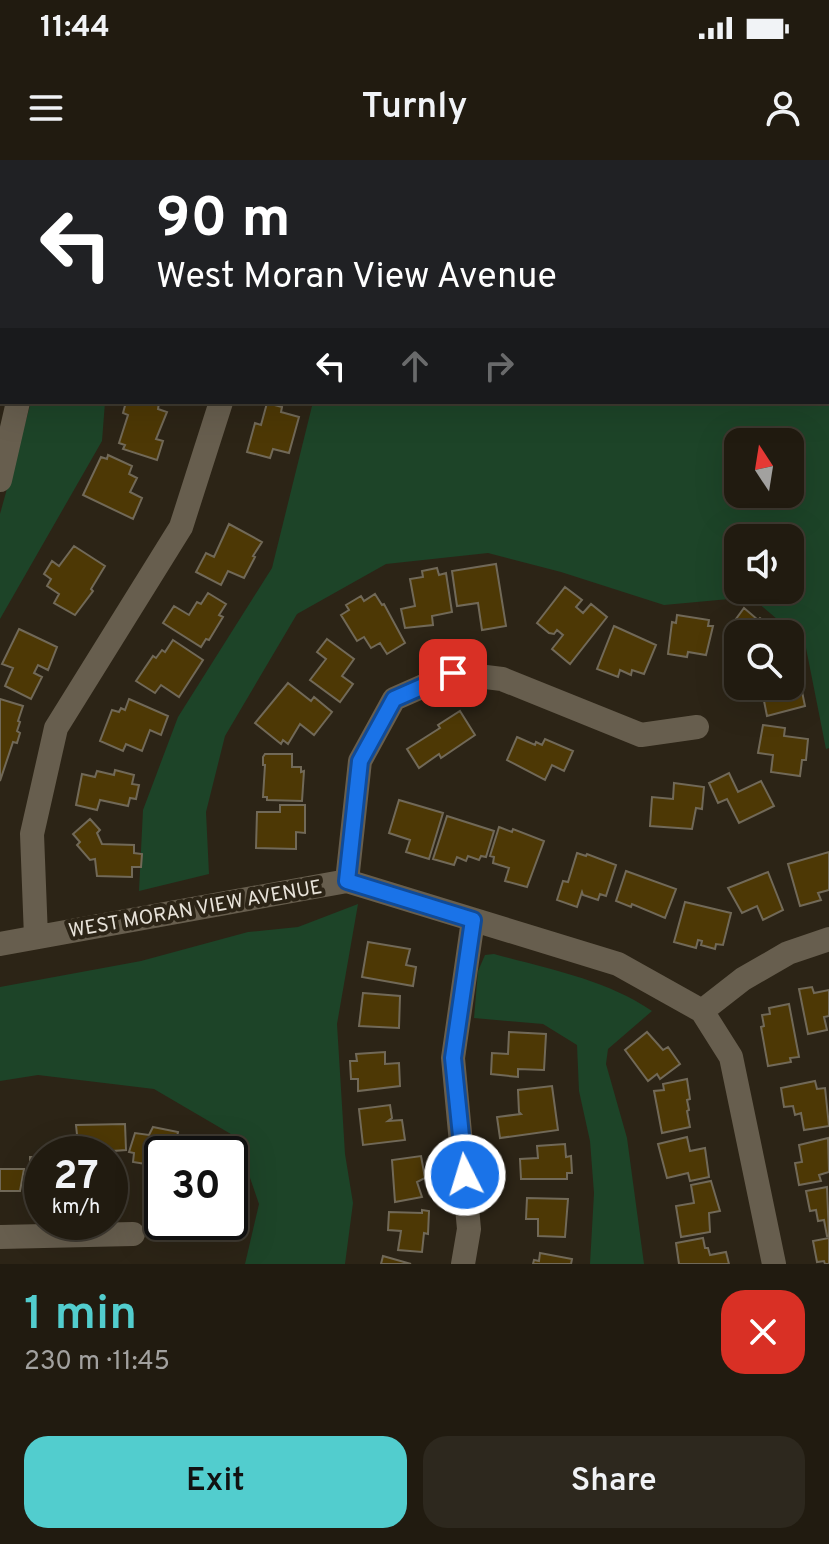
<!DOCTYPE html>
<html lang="en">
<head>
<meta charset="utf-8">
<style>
	body { margin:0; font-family:Overpass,sans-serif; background:#2d281e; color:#f1f3f6; height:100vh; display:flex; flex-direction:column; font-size:30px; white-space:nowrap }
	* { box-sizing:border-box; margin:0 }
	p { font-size:26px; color:#a2a19f }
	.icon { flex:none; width:44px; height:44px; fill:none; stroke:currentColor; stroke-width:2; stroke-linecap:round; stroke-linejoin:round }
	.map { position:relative; height:1104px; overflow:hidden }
	.side { display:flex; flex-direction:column; background:#211b10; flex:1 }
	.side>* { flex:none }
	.hud { position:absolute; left:0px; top:0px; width:830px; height:244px; box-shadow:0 8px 32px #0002,0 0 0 2px #3e3930; background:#202124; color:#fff; overflow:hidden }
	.needle { width:52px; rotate:348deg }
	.tools { position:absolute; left:724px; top:268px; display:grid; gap:16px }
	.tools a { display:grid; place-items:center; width:80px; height:80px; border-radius:16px; background:#211b10; box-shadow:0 8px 32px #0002,0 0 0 2px #3e3930; font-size:40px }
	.speed { position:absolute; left:24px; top:976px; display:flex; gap:16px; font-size:40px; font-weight:700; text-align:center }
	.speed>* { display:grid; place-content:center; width:104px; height:104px; border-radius:50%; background:#211b10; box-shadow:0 8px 32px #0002,0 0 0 2px #3e3930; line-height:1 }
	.speed small { font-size:20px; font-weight:400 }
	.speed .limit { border:4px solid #111; border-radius:12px; background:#fff; color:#111 }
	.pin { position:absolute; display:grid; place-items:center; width:68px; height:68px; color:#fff; margin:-34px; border-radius:16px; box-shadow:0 4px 12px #0006 }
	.me { position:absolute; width:88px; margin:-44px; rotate:355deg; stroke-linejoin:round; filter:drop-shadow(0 0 6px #0008) }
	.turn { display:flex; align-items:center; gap:28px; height:168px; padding:0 24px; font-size:36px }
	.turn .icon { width:104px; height:104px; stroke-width:2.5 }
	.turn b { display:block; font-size:56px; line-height:68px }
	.lanes { display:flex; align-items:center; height:76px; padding:0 24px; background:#0003; justify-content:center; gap:40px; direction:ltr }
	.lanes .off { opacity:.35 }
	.round { display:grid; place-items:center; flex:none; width:84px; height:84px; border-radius:24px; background:#2d281e }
	.summary { display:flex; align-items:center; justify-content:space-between; height:136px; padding:0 24px }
	h1 { font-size:48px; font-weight:600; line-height:60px; color:#52cdce }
	.primary-button { display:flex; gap:16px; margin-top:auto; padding:16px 24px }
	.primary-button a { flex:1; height:92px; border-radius:24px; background:#52cdce; color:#111; font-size:32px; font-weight:600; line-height:92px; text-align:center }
	.primary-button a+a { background:#2d281e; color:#f1f3f6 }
	.status { display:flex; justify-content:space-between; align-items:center; height:56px; padding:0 40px; background:#211b10; direction:ltr }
	.status svg { height:22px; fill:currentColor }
	header { display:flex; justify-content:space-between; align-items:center; height:104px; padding:0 24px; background:#211b10; font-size:36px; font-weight:600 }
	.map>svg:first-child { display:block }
</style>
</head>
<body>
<div class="status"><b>11:44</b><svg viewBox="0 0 49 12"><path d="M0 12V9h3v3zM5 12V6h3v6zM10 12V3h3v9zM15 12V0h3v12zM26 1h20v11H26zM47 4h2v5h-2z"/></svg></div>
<header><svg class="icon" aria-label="menu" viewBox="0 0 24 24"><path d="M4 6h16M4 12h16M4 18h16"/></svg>Turnly<svg class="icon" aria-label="person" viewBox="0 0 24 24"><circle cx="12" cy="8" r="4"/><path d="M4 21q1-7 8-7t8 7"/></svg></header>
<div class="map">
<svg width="829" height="1104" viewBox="0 0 829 1104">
	<rect width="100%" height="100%" fill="#2c2416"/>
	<path fill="#1d4428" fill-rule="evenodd" d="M504 0H829V588L826 589 805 483 751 437 664 445 561 412 488 393 386 404 297 454 225 576 206 652 209 714 139 731 143 650 178 557 272 408 313 242H828V2ZM738 282H790V334H738ZM738 378H790V430H738Z
		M31 242H105L102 281 0 459V354Z
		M358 744 337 864 345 994 353 1043 345 1104H245L259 1044 236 977 154 929 38 915 0 921V827L141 801 248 772 298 767Z
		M494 794C548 809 605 819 652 851L608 889 606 904 627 978 644 1104H590L594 1033 590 981 579 931 577 885 543 864 474 858 478 811 485 795Z"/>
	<path fill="#4d3805" stroke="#716958" stroke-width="2" d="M200 0H247V2H200Z
		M291 0H336L337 2H292Z
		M126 242H155L159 243 158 249 167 252 156 279 163 281 157 300 123 289 125 285 119 283 128 255 123 253Z
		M267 243 282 247 281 252 299 257 289 293 273 289 270 298 247 292 255 263 261 265Z
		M108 295 132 306 129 314 137 318 130 332 142 338 133 359 83 335 101 297 107 299Z
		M229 364 262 382 253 396 255 397 244 418 228 411 221 425 196 412 206 393 214 397Z
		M74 386 105 406 91 429 93 431 75 455 54 443 59 434 47 426 51 419 44 414 52 401 59 406Z
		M496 404 506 466 482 470 478 443 457 446 452 411Z
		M437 408 439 415 446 413 452 452 432 456 433 465 405 468 401 449 415 446 410 419 423 417 422 411Z
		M565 427 582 440 576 447 583 453 591 444 607 457 570 504 552 489 563 475 557 470 554 474 549 473 537 463Z
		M208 433 226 444 219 455 223 457 209 480 206 479 201 487 163 463 174 446 189 455 197 442 201 444Z
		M375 434 382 445 384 444 405 483 387 494 380 483 371 488 364 477 357 481 341 455 349 450 346 445 361 436 364 441Z
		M744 448 758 460 760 458 779 473 738 474V482L732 479 725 474Z
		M677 455 709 460 708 466H713L706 495 688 492 687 497 668 494 672 462 676 463Z
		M614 466 656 485 644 514 632 510 631 515 620 510 618 517 597 509Z
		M19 469 57 487 48 510 38 505 34 513 42 517 31 539 5 526 13 508 2 504Z
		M327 479 354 499 342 516 353 524 340 542 310 520 326 499 317 492Z
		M173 480 203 500 179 537 161 525 155 533 136 521 153 496 156 498 162 490 165 492Z
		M796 504 798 514H795L797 522H800L805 546 767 556 763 536 770 535 769 526H790V506Z
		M288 523 311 541 314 537 332 552 314 575 300 564 288 584 283 580 281 584 255 563Z
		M0 539 23 546 18 561 20 562 17 571 20 573 17 583 13 582 0 621Z
		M129 539 168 556 161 575 150 570 142 591 126 584 123 591 100 581 112 550 119 552 121 548 125 550Z
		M460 551 475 575 441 598 439 594 419 608 407 589 440 568 438 565Z
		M763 565 785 568 784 576 808 579 806 600H802L800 616 771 612 773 595 758 593Z
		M517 577 535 585 536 582 542 585 545 579 573 591 564 611 552 605 545 620 507 600Z
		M265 594H292V607H301V612L304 611 302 641 267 640V637H263L265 605H263V597Z
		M115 610 134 615 132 624 139 625 136 639 130 638 128 646 100 640 97 650 76 645 82 614 95 617 97 611 114 615Z
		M729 613 738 632 761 621 774 646 739 663 727 639 718 643 709 623Z
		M674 623 704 627 702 649 696 648 692 669 650 666 652 637 673 639Z
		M399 640 443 653 429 699 406 692 410 680 389 673Z
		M280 645H305V673L296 672V689L256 688 257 652H280Z
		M447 656 494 671 486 697 481 696 479 700 468 696 466 701 457 697 454 705 433 699Z
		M90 659 100 670 97 673 102 684 134 685V693L142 694 141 707H132V717L97 716 95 699 90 700 77 685 80 682 73 674Z
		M499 667 512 672 513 669 544 681 527 727 505 721 509 708 493 703 494 697 490 696Z
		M829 692V730L818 733 821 740 800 746 788 704Z
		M577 693 586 696 587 694 616 705 606 736 600 734 598 740 583 735 582 732 577 747 557 740 563 721 568 722Z
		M626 711 676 729 665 758 632 744 631 747 616 741Z
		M768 712 783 750 763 760 757 746 742 753 728 728Z
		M685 742 731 753 723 785 716 784 715 789 701 785 702 781 698 780 696 788 674 782Z
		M368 782 410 789 406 805 416 807 413 826 362 817Z
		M812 827 814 833 829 830V856L824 857 827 870 808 874 799 829Z
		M363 833 400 836 399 868 359 866Z
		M789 844 799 897 790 898 791 902 768 906 761 867 764 866 762 855 770 854 769 848Z
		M509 872 546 874 544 910 518 909V917L491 914 492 893 508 894Z
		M647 872 663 890 668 887 680 904 660 919 657 914 648 921 625 890Z
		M385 892V904L399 903 400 926 358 931V919H351L350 901H357L356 894Z
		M687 919 690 939 687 940 689 950 687 951 690 967 662 973 654 931 664 930 663 924Z
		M815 921 817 929 825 928 829 966 804 970 801 953 795 955 793 946 784 947 781 928Z
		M552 926 558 970 500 978 497 957 521 954 519 952 518 930Z
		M390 945 392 958 388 961 402 960 405 980 363 985 359 949Z
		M125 964 126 990 113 991 115 1005 110 1006V994H79L76 965Z
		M153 967 178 972 177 977 191 979 188 994H162V1001L158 1000V1006L133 1002 134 993 129 992 135 973 149 975Z
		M687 977 690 991 705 988 709 1017 690 1021 688 1013 667 1018 658 984Z
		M828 978 829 1012 819 1015 821 1021 799 1025 795 1003 802 1002 799 985Z
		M565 984 566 997 571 996 572 1013H567V1019H521L520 999 538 998 537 986Z
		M421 996 425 1018 417 1022 422 1037 395 1042 392 1000Z
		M30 997H42V1035H35L36 1015 30 1013Z
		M232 1004 246 1042 230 1047V1005Z
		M0 1009H24L20 1031H0Z
		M711 1021 720 1051 709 1053 710 1072 681 1077 676 1046 694 1043 691 1025Z
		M827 1027 829 1076H827L824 1060 818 1061 816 1050 810 1051 806 1031Z
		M527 1038 568 1039 565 1077 538 1076V1059H526Z
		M422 1050 429 1051 428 1074 424 1073 422 1092 398 1090 401 1071 388 1070 389 1052 422 1053Z
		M703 1078 705 1088H708L710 1095 726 1092 729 1104H679L676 1083Z
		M829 1078V1104H825L824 1101 817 1102 813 1081Z
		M540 1093 572 1099 571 1104H533L534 1100 539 1101Z
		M383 1096 411 1104H381Z"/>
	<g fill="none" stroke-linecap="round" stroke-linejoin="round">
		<path stroke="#675e4e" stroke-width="24" d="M11 0V2
			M0 320 18 242
			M347 721 360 601 394 539 453 513 502 519 641 575 697 567
			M36 777 32 674 56 568 181 367 221 242
			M0 784 347 721 618 804 702 851 731 897 774 1104
			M702 851 743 819 788 793 829 779
			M0 1077 133 1074
			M463 1104 469 1069 453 898 473 760"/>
	</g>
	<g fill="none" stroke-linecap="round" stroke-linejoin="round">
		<g stroke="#114b97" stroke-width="20">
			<path id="route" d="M453 513 394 539 360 601 347 721 473 760 453 898 465 1015"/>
		</g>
		<use href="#route" stroke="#1a73e8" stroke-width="14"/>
	</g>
	<g text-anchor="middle" stroke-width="8" stroke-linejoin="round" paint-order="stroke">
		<g font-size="20" fill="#e7e2d9" stroke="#2c2416">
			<text transform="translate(195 748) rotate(-10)" y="7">WEST MORAN VIEW AVENUE</text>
		</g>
	</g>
</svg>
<div class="tools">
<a><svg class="needle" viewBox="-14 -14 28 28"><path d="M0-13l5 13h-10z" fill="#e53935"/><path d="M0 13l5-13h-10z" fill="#a2a19f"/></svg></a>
<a><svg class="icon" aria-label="sound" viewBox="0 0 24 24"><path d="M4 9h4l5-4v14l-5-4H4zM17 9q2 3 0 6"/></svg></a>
<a><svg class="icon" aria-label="search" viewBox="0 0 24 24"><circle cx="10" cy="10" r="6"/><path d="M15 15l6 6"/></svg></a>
</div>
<div class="speed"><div>27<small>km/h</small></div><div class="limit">30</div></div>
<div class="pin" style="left:453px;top:513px;background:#d93025"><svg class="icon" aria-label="arrive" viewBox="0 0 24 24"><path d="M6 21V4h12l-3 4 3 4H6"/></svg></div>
<svg class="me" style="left:465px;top:1015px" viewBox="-20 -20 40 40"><circle r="17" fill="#1a73e8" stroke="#fff" stroke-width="3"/><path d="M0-11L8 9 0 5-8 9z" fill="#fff"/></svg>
<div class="hud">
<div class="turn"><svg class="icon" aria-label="left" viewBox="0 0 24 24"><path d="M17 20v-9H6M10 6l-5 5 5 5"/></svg><div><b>90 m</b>West Moran View Avenue</div></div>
<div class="lanes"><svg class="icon" aria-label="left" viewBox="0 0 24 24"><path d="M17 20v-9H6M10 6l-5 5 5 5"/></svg><svg class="icon off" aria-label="ahead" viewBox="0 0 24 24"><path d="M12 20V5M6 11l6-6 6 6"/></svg><svg class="icon off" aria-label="right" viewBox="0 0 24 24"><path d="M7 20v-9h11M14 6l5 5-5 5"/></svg></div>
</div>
</div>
<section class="side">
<div class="summary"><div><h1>1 min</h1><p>230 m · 11:45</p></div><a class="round" style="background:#d93025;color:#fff"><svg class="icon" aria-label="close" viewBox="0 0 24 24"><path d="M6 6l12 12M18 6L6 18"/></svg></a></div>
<div class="primary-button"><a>Exit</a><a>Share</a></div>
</section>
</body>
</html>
